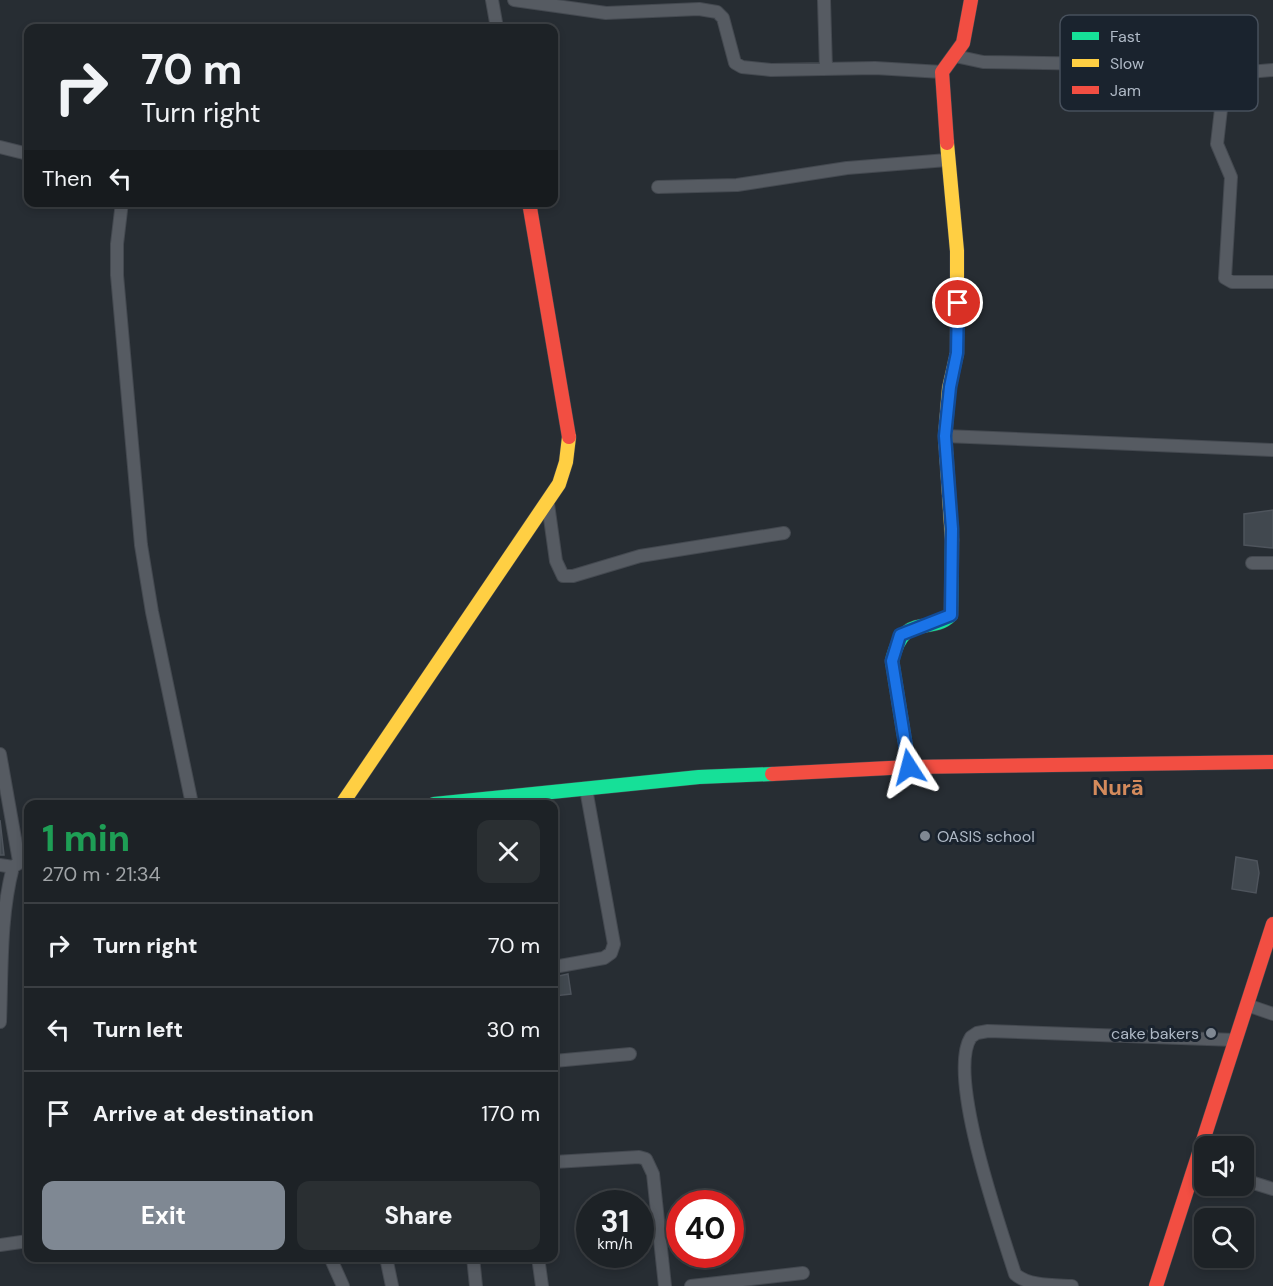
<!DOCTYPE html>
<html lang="en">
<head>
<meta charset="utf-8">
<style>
	body { margin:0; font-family:"DM Sans",sans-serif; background:#2a2f32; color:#f1f3f6; height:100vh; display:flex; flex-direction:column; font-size:22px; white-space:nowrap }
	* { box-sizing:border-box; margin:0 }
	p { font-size:20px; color:#a0a4a7 }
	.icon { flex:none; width:33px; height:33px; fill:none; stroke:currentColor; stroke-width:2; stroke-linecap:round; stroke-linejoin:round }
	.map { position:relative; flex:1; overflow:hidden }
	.side { position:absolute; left:24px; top:800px; width:534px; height:462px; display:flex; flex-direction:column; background:#1d2226; border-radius:12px; box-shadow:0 3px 9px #0003,0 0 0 2px #3b3f43 }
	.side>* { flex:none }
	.hud { position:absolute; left:24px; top:24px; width:534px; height:183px; border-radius:12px; box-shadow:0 3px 9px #0003,0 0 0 2px #3b3f43; background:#1d2226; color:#f1f3f6; overflow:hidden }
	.buttons { position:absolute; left:1194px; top:1136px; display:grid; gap:12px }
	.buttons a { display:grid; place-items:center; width:60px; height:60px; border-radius:12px; background:#1d2226; box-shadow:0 3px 9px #0003,0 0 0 2px #3b3f43; font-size:30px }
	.speed { position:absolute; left:576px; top:1190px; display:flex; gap:12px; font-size:30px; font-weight:700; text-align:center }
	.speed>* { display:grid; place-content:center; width:78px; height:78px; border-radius:50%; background:#1d2226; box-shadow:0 3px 9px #0003,0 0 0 2px #3b3f43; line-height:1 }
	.speed small { font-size:15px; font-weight:400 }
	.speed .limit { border:9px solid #d22; background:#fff; color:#111 }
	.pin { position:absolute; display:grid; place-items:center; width:51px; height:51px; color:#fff; margin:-26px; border:3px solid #fff; border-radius:50%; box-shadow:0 2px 6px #0007 }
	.me { position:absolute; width:66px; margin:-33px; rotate:351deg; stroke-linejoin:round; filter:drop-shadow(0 0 4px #0008) }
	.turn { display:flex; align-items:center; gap:21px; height:126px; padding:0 18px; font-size:27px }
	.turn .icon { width:78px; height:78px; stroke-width:2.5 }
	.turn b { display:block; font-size:42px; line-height:51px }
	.then { display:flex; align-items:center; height:57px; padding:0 18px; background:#0003; gap:12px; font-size:22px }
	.round { display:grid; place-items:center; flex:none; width:63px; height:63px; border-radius:12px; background:#2a2f32 }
	.summary { display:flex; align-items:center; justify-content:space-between; height:102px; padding:0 18px }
	h1 { font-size:36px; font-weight:800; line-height:45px; color:#1e9e55 }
	.primary-button { display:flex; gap:12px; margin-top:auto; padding:12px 18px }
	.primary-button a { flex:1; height:69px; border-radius:12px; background:#7f8893; color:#fff; font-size:24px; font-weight:800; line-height:69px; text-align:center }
	.primary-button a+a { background:#2a2f32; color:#f1f3f6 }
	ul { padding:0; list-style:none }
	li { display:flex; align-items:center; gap:18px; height:84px; padding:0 18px; border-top:2px solid #3b3f43 }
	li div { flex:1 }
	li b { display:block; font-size:22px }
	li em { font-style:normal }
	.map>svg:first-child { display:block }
</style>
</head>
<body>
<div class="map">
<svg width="1273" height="1286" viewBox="0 0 1273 1286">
	<rect width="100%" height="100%" fill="#272d33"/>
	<path fill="#41484f" stroke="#4e545c" stroke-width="1.5" d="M1273 510V548L1244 545V514Z
		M0 820 4 855H0Z
		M1236 857 1257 861 1259 873 1256 893 1232 889Z
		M568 974 571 994 554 996V977Z"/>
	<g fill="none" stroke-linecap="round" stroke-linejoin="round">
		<g stroke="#444950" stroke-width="14">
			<path id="street" d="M492 0 497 28
				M514 0 606 13 699 9 717 12 723 18 735 63 742 67 771 70 875 68 942 72
				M824 0 826 69
				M955 56 983 62 1101 64
				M1273 70 1225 74 1217 144 1231 177 1225 278 1232 282H1273
				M0 147 28 154
				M658 187 737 185 847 168 947 160
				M122 202 117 244V275L141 545 152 612 192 804
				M945 436 1273 450
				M548 504 556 561 563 576H573L640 556 784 533
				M1252 563H1273
				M0 754 19 861
				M0 865 13 867
				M554 967 604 958 611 953 614 944 586 789
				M1247 1005 1273 1014
				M0 1022C2 970 0 916 13 867L28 857
				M554 1061 630 1054
				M554 1162 639 1157 646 1159 653 1174 665 1286
				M1244 1180 1273 1189
				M0 1245 28 1241
				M330 1257 343 1286
				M386 1257 392 1286
				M473 1257 476 1286
				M538 1257 542 1286
				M691 1286 803 1273
				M1072 1286C1053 1285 1028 1286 1015 1274 1001 1229 946 1075 971 1037L977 1033 988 1031 1235 1040"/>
		</g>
		<g stroke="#444950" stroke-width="15">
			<path id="fast" d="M909 767 892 661C904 610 930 636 951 615L952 540
				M434 804 699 777 772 774"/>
		</g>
		<g stroke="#444950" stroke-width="15">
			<path id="slow" d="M947 143 957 251V353L949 388 945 436 952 540
				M342 804 559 484 566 462 569 437"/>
		</g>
		<g stroke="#444950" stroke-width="15">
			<path id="jam" d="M947 143 942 72 963 43 971 0
				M529 202 569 437
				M772 774 909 767 1273 762
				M1156 1286 1273 924"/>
		</g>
		<use href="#street" stroke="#565b62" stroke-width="12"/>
		<use href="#fast" stroke="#16e098" stroke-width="14"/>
		<use href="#slow" stroke="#ffcf43" stroke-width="14"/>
		<use href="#jam" stroke="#f24e42" stroke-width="14"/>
	</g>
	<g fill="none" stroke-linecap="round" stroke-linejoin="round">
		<g stroke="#114b97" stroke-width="15">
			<path id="route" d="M909 767 892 661 900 635 951 615 952 529 945 436 950 387 957 353 958 303"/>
		</g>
		<use href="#route" stroke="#1a73e8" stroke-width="10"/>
	</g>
	<g fill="#7f8893" stroke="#1a232e" stroke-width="2">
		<circle cx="925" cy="836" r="6"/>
		<circle cx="1211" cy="1033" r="6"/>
	</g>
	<g text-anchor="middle" stroke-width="6" stroke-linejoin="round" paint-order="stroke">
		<g font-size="16" fill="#afb9c6" stroke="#1a232e" text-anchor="start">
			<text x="937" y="842">OASIS school</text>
			<text x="1199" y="1039" text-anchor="end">cake bakers</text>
		</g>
		<g font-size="22" font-weight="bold" fill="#d38a5c" stroke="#1a232e">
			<text x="1118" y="795">Nurā</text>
		</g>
	</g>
	<rect x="1060" y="15" width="198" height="96" rx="9" fill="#1a232e" stroke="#47505c" stroke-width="1.5"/>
	<rect x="1072" y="32" width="27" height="8" fill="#16e098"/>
	<rect x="1072" y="59" width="27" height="8" fill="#ffcf43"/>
	<rect x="1072" y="86" width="27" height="8" fill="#f24e42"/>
	<g font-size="16" fill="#afb9c6">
		<text x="1110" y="42">Fast</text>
		<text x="1110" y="69">Slow</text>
		<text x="1110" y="96">Jam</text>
	</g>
</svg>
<div class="buttons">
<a><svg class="icon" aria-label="sound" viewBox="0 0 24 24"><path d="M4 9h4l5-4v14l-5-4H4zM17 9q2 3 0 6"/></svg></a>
<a><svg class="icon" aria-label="search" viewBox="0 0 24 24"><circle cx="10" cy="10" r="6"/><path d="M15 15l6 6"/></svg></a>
</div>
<div class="speed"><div>31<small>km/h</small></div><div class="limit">40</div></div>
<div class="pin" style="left:958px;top:303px;background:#d93025"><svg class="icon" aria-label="arrive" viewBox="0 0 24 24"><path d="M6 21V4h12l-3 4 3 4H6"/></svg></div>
<svg class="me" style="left:909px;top:767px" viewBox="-20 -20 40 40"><path d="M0-17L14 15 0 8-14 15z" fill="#1a73e8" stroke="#fff" stroke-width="4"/></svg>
<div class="hud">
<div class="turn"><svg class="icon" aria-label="right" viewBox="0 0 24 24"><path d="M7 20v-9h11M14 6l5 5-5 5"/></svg><div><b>70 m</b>Turn right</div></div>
<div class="then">Then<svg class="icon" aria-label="left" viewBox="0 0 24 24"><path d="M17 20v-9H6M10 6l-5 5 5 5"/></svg></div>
</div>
<section class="side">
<div class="summary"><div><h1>1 min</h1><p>270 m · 21:34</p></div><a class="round"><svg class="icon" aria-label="close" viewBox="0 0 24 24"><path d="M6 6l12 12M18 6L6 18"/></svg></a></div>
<ul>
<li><svg class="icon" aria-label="right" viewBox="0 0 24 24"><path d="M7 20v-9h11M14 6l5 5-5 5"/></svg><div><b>Turn right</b></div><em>70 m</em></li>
<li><svg class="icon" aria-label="left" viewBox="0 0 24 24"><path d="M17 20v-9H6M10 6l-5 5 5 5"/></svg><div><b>Turn left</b></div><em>30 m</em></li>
<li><svg class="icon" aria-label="arrive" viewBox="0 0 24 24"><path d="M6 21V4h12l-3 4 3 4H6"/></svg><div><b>Arrive at destination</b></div><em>170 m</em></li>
</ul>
<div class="primary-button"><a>Exit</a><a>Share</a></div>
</section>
</div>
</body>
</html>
